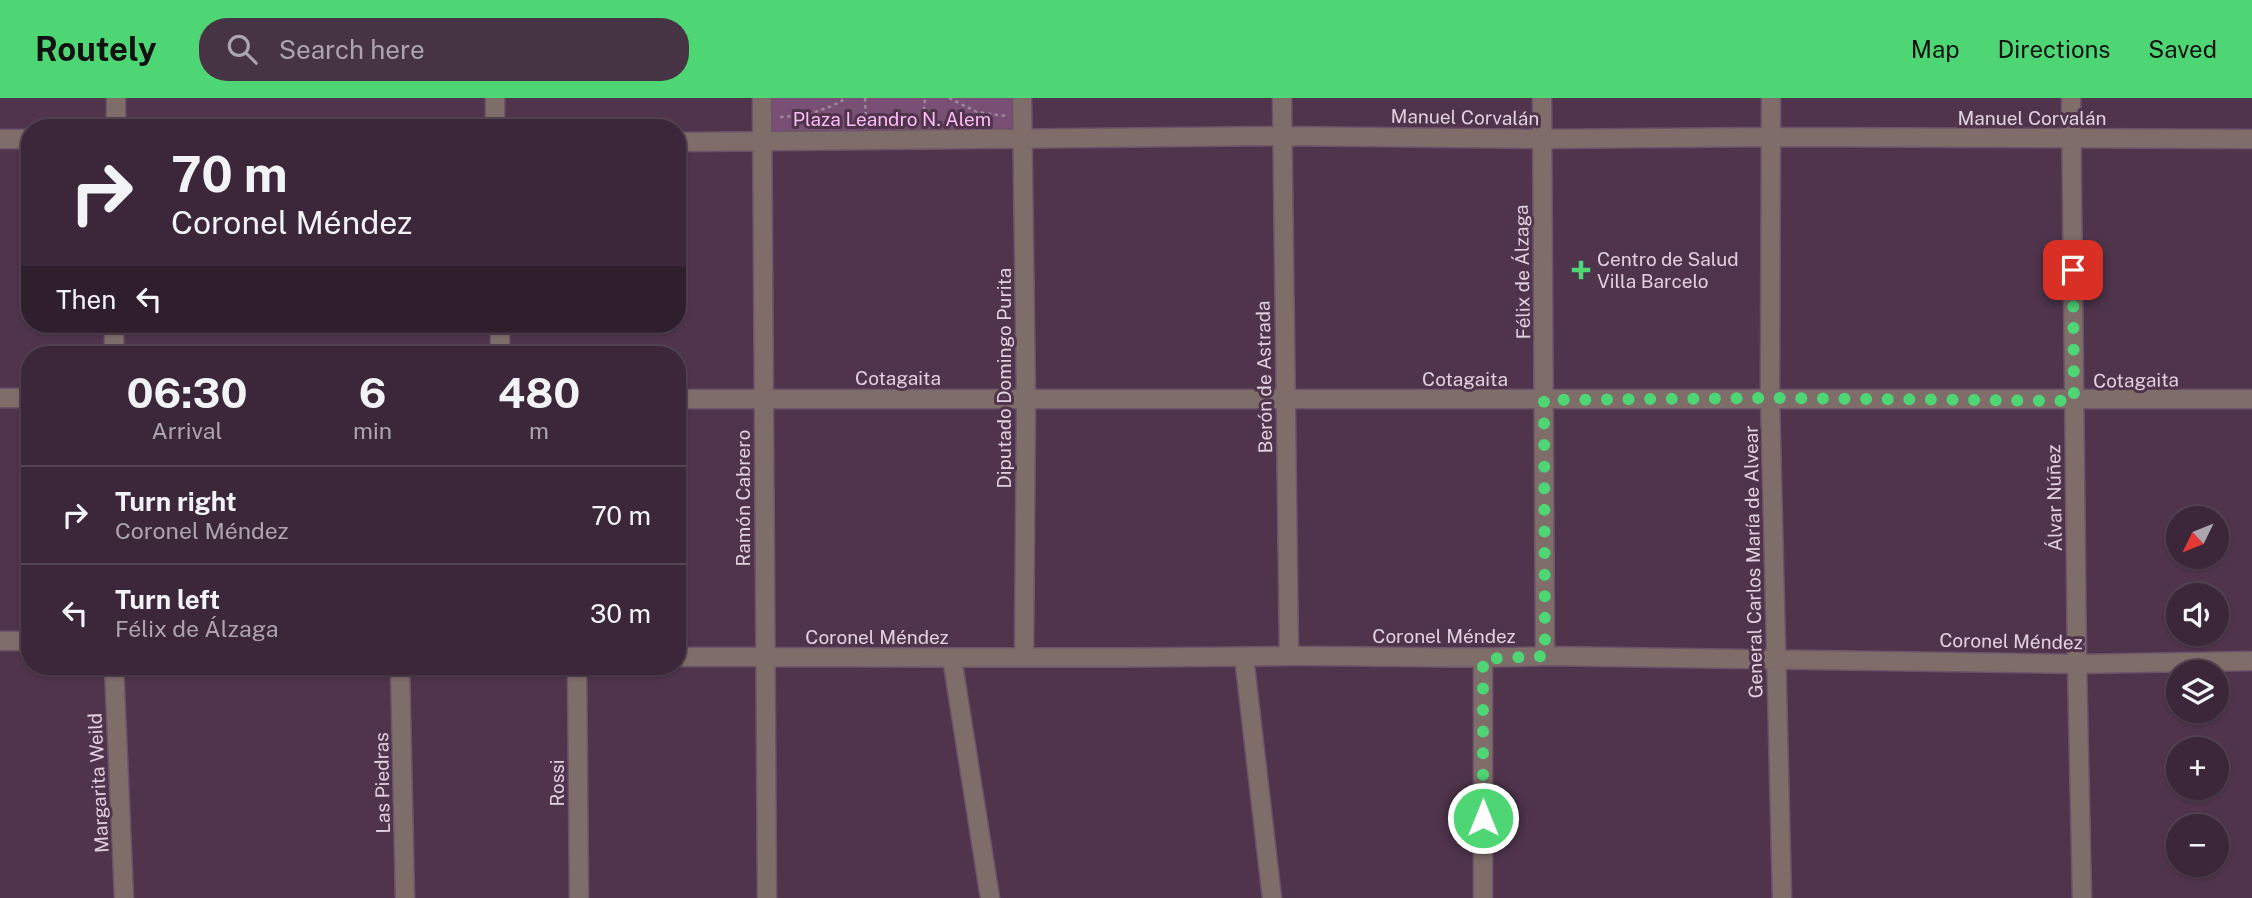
<!DOCTYPE html>
<html lang="en">
<head>
<meta charset="utf-8">
<style>
	body { margin:0; font-family:"Public Sans",sans-serif; background:#463344; color:#f1f3f6; height:100vh; display:flex; flex-direction:column; font-size:26px; white-space:nowrap }
	* { box-sizing:border-box; margin:0 }
	p { font-size:23px; color:#aca5ae }
	.icon { flex:none; width:38px; height:38px; fill:none; stroke:currentColor; stroke-width:2; stroke-linecap:round; stroke-linejoin:round }
	.map { position:relative; flex:1; overflow:hidden }
	.drawer { position:absolute; left:21px; top:248px; width:665px; height:329px; display:flex; flex-direction:column; background:#3b2739; border-radius:28px; box-shadow:0 2px 5px #0004,0 0 0 2px #544453 }
	.drawer>* { flex:none }
	.top-card { position:absolute; left:21px; top:21px; width:665px; height:214px; border-radius:28px; box-shadow:0 2px 5px #0004,0 0 0 2px #544453; background:#3b2739; color:#f1f3f6; overflow:hidden }
	.needle { width:46px; rotate:227deg }
	.buttons { position:absolute; left:2166px; top:408px; display:grid; gap:14px }
	.buttons a { display:grid; place-items:center; width:63px; height:63px; border-radius:50%; background:#3b2739; box-shadow:0 2px 5px #0004,0 0 0 2px #544453; font-size:35px }
	.pin { position:absolute; display:grid; place-items:center; width:60px; height:60px; color:#fff; margin:-30px; border-radius:14px; box-shadow:0 4px 10px #0006 }
	.me { position:absolute; width:77px; margin:-38px; rotate:0deg; stroke-linejoin:round; filter:drop-shadow(0 0 5px #0008) }
	.turn { display:flex; align-items:center; gap:24px; height:147px; padding:0 35px; font-size:32px }
	.turn .icon { width:91px; height:91px; stroke-width:2.5 }
	.turn b { display:block; font-size:49px; line-height:60px }
	.then { display:flex; align-items:center; height:66px; padding:0 35px; background:#0003; gap:14px; font-size:26px }
	.eta { display:flex; justify-content:space-evenly; align-items:center; height:119px; text-align:center }
	.eta b { font-size:42px; font-weight:700; line-height:49px }
	ul { padding:0; list-style:none }
	li { display:flex; align-items:center; gap:21px; height:98px; padding:0 35px; border-top:2px solid #544453 }
	li div { flex:1 }
	li b { display:block; font-size:26px }
	li em { font-style:normal }
	header { display:flex; align-items:center; gap:42px; box-sizing:border-box; height:98px; padding:0 35px; background:#4ed675; color:#111 }
	header strong { font-size:33px }
	nav { display:flex; gap:38px; margin-inline-start:auto; font-size:24px }
	.search { width:490px; height:63px; background:#463344; display:flex; align-items:center; gap:18px; box-sizing:border-box; padding:0 24px; border-radius:28px; color:#aca5ae; font-size:26px }
	.map>svg:first-child { display:block }
</style>
</head>
<body>
<header>
<strong>Routely</strong>
<div class="search"><svg class="icon" aria-label="search" viewBox="0 0 24 24"><circle cx="10" cy="10" r="6"/><path d="M15 15l6 6"/></svg>Search here</div>
<nav><a>Map</a><a>Directions</a><a>Saved</a></nav>
</header>
<div class="map">
<svg width="2252" height="800" viewBox="0 0 2252 800">
	<rect width="100%" height="100%" fill="#4f344c"/>
	<path fill="#794f75" d="M762 0H1022L1023 40 762 42Z"/>
	<g fill="none" stroke-linecap="round" stroke-linejoin="round">
		<g stroke="#6c5369" stroke-width="21">
			<path id="minor" d="M495 0V30
				M762 0 767 800
				M1022 0 1026 301 1024 559
				M1282 0 1289 558
				M1542 0 1545 558
				M1771 0 1770 300 1782 800
				M2071 0 2077 566 2082 800
				M116 30V0
				M0 41H30
				M677 44 1282 38 1541 41 1771 39 2252 41
				M500 226V257
				M114 257V226
				M0 300H30
				M677 301H2252
				M0 543H30
				M677 559C880 559 1083 561 1286 558 1373 557 1459 562 1545 558L2077 566 2252 563
				M1244 559 1272 800
				M952 560 990 800
				M114 569 124 800
				M400 569 405 800
				M577 569 579 800
				M1483 800V561"/>
		</g>
		<path stroke="#9d879a" stroke-width="2.5" stroke-dasharray="3.5 3.5" stroke-linecap="butt" d="M865 0 866 25
			M949 0 977 14 1006 18
			M780 19C804 18 826 13 846 0
			M923 26 925 0"/>
		<use href="#minor" stroke="#7f6d69" stroke-width="18"/>
	</g>
	<g fill="none" stroke-linecap="round" stroke-linejoin="round">
		<path stroke="#4ed675" stroke-width="12" stroke-dasharray="0 21.6" d="M1483 720V561L1545 558 1544 302 1770 300 2074 303 2073 172"/>
	</g>
	<path fill="#4ed675" stroke="#4f344c" stroke-width="2.5" d="M1577.5 161.5h7v7h7v7h-7v7h-7v-7h-7v-7h7z"/>
	<g text-anchor="middle" stroke-width="6" stroke-linejoin="round" paint-order="stroke">
		<g font-size="19" fill="#e1d0de" stroke="#4f344c">
			<text transform="translate(1465 19) rotate(1)" y="7">Manuel Corvalán</text>
			<text x="2032" y="27">Manuel Corvalán</text>
			<text transform="translate(1522 174) rotate(-91)" y="7">Félix de Álzaga</text>
			<text transform="translate(1264 279) rotate(-91)" y="7">Berón de Astrada</text>
			<text x="898" y="287">Cotagaita</text>
			<text transform="translate(1004 280) rotate(-90)" y="7">Diputado Domingo Purita</text>
			<text x="1465" y="288">Cotagaita</text>
			<text transform="translate(2136 282) rotate(-1)" y="7">Cotagaita</text>
			<text transform="translate(743 400) rotate(-90)" y="7">Ramón Cabrero</text>
			<text transform="translate(2054 400) rotate(-91)" y="7">Álvar Núñez</text>
			<text transform="translate(1753 464) rotate(-91)" y="7">General Carlos María de Alvear</text>
			<text x="1444" y="545">Coronel Méndez</text>
			<text x="877" y="546">Coronel Méndez</text>
			<text transform="translate(2011 543) rotate(1)" y="7">Coronel Méndez</text>
			<text transform="translate(98 685) rotate(-93)" y="7">Margarita Weild</text>
			<text transform="translate(382 685) rotate(-91)" y="7">Las Piedras</text>
			<text transform="translate(557 685) rotate(-90)" y="7">Rossi</text>
		</g>
		<g font-size="19" fill="#fdbcf7" stroke="#4f344c">
			<text x="892" y="28">Plaza Leandro N. Alem</text>
		</g>
		<g font-size="19" fill="#e1d0de" stroke="#4f344c" text-anchor="start">
			<text x="1597" y="168">Centro de Salud<tspan x="1597" dy="22">Villa Barcelo</tspan></text>
		</g>
	</g>
</svg>
<div class="buttons">
<a><svg class="needle" viewBox="-14 -14 28 28"><path d="M0-13l5 13h-10z" fill="#e53935"/><path d="M0 13l5-13h-10z" fill="#aca5ae"/></svg></a>
<a><svg class="icon" aria-label="sound" viewBox="0 0 24 24"><path d="M4 9h4l5-4v14l-5-4H4zM17 9q2 3 0 6"/></svg></a>
<a><svg class="icon" aria-label="layers" viewBox="0 0 24 24"><path d="M12 4l9 5-9 5-9-5zM3 14l9 5 9-5"/></svg></a>
<a>+</a>
<a>−</a>
</div>
<div class="pin" style="left:2073px;top:172px;background:#d93025"><svg class="icon" aria-label="arrive" viewBox="0 0 24 24"><path d="M6 21V4h12l-3 4 3 4H6"/></svg></div>
<svg class="me" style="left:1483px;top:720px" viewBox="-20 -20 40 40"><circle r="17" fill="#4ed675" stroke="#fff" stroke-width="3"/><path d="M0-11L8 9 0 5-8 9z" fill="#fff"/></svg>
<div class="top-card">
<div class="turn"><svg class="icon" aria-label="right" viewBox="0 0 24 24"><path d="M7 20v-9h11M14 6l5 5-5 5"/></svg><div><b>70 m</b>Coronel Méndez</div></div>
<div class="then">Then<svg class="icon" aria-label="left" viewBox="0 0 24 24"><path d="M17 20v-9H6M10 6l-5 5 5 5"/></svg></div>
</div>
<section class="drawer">
<div class="eta">
<div><b>06:30</b><p>Arrival</p></div>
<div><b>6</b><p>min</p></div>
<div><b>480</b><p>m</p></div>
</div>
<ul>
<li><svg class="icon" aria-label="right" viewBox="0 0 24 24"><path d="M7 20v-9h11M14 6l5 5-5 5"/></svg><div><b>Turn right</b><p>Coronel Méndez</p></div><em>70 m</em></li>
<li><svg class="icon" aria-label="left" viewBox="0 0 24 24"><path d="M17 20v-9H6M10 6l-5 5 5 5"/></svg><div><b>Turn left</b><p>Félix de Álzaga</p></div><em>30 m</em></li>
</ul>
</section>
</div>
</body>
</html>
